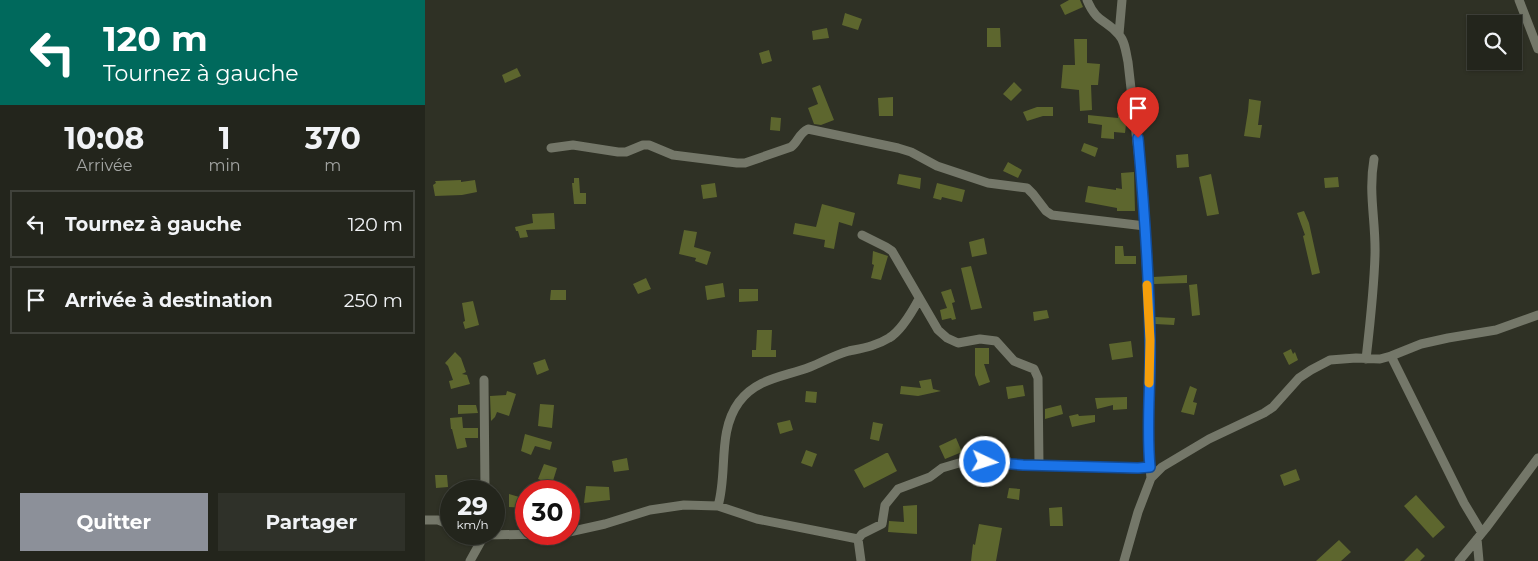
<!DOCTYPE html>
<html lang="fr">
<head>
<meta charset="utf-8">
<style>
	body { margin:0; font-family:Montserrat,sans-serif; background:#2f3129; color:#f1f3f6; height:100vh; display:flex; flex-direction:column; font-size:19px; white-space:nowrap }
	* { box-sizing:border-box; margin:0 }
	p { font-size:16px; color:#a3a5a3 }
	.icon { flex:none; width:28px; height:28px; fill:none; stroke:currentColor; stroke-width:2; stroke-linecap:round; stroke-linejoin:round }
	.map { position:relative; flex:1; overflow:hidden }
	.details { display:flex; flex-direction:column; background:#23251c; width:425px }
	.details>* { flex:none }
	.top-card { background:#00695c; color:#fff; overflow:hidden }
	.fabs { position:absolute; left:1042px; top:15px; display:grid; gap:10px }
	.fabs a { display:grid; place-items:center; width:55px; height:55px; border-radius:0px; background:#23251c; box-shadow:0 1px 4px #0004,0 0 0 1px #40423b; font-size:25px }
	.speed { position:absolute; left:15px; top:480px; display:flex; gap:10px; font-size:25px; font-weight:700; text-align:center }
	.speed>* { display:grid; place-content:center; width:65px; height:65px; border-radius:50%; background:#23251c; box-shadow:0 1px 4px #0004,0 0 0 1px #40423b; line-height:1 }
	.speed small { font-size:12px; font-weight:400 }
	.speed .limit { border:8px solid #d22; background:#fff; color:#111 }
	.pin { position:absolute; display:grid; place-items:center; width:42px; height:42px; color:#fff; margin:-51px -21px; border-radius:50% 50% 50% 0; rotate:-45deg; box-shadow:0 0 5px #0007 }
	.pin .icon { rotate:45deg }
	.me { position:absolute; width:55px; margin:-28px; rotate:94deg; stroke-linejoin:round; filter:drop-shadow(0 0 4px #0008) }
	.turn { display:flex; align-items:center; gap:18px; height:105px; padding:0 20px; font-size:22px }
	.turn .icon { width:65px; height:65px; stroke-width:2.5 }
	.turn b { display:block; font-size:35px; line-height:42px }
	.eta { display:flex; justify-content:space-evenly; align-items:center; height:85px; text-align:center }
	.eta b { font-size:30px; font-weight:700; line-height:35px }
	.cta { display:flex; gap:10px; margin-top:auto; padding:10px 20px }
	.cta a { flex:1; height:58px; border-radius:0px; background:#8c9099; color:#fff; font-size:20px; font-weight:700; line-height:58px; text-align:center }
	.cta a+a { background:#2f3129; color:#f1f3f6 }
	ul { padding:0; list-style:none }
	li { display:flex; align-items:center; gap:15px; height:68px; margin:0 10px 8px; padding:0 10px; border:2px solid #40423b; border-radius:0px }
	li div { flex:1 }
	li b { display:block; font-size:19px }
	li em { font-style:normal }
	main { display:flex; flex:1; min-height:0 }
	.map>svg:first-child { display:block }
</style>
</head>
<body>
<main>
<section class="details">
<div class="top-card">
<div class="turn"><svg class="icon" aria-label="left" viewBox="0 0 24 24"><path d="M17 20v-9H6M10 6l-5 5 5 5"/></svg><div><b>120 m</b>Tournez à gauche</div></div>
</div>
<div class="eta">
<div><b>10:08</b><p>Arrivée</p></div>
<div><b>1</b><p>min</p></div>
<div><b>370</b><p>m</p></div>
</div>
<ul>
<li><svg class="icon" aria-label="left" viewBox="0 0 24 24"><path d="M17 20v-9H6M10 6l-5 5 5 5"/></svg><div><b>Tournez à gauche</b></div><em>120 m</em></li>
<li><svg class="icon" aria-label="arrive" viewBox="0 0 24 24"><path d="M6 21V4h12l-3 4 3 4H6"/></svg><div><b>Arrivée à destination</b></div><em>250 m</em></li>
</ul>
<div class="cta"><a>Quitter</a><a>Partager</a></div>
</section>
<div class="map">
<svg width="1113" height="561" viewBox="0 0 1113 561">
	<rect width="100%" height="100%" fill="#2f3125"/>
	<path fill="#5d662e" d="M644 0H655L658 7 640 15 635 5Z
		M420 13 437 19 433 30 417 25Z
		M402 28 404 38 388 40 387 31Z
		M562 28H575L576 47H562Z
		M649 39H662V63L675 64 673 85H666L667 110 655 111 654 90 636 88 638 65H650Z
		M344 50 347 61 337 64 334 53Z
		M92 68 96 76 80 83 77 75Z
		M589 82 597 90 586 101 578 94Z
		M395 85 409 120 396 125 389 124 383 108 393 104 387 88Z
		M468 97V116H454L453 98Z
		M824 99 836 101 833 125H837L835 138 819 136 823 111Z
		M612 107H628V116H618L602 121 598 112Z
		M663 115 693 118V116H702L700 133 689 132V139L676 138 677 125 663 123Z
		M346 117 356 118 355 131 345 130Z
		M659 143 673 148 670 157 656 151Z
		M763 154 764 167 752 168 751 155Z
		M583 162 597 170 593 178 578 171Z
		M709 172 710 211H692V208L660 202 663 186 691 190V188L697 189 696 173Z
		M474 174 496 178 495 189 472 184Z
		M786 174 794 214 782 216 774 177Z
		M913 177 914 187 900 188 899 178Z
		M149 178H154L155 193H161V204H149L147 183H149Z
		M36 180V182L50 180 52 192 37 195 10 196 8 185 11 183 10 181Z
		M290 183 292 197 278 199 276 185Z
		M512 183 540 190 537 202 517 197 516 200 508 198Z
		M397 204 430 213 427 226 414 222 409 249 399 247 400 240 368 234 370 223 391 227Z
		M879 211 884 223 895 273 887 275 878 236 880 235 872 213Z
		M129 213 130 229 101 230 103 237 95 238 93 231H91L90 227 108 223 107 214Z
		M259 230 272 232 269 247 286 252 282 265 270 261 271 258 254 254Z
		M559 238 562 254 547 257 544 242Z
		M690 246H698L699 256H711V264H690Z
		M448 251 463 256 456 280 446 278 449 265 447 264Z
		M546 266 557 308 546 310 536 268Z
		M762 275V283L729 284 728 277Z
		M221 278 226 289 213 294 208 284Z
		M298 283 300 297 282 300 280 286Z
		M772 284 775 315 767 316 764 285Z
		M314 289H333V301L314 302Z
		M526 289 530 302 527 303 531 319 527 320 526 318 517 320 515 310 522 308 516 292Z
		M126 290H141V300H125Z
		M48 301 54 325 40 329 38 322 40 321 37 303Z
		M622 310 624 318 609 321 608 312Z
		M730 317 750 318 749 325 730 324Z
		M332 330H347L346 350H351V357H327V350H331Z
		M706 341 708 357 687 360 684 344Z
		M550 348H564V364H559L565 382 554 386 550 375Z
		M866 349 868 354 870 352 873 360 864 365 858 353Z
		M30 352 36 358 41 372 37 374 42 375 45 384 26 389 24 381 28 380 23 366 20 363Z
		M120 359 124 370 112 375 108 363Z
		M506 379 508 389 516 391 493 396 475 394 476 386 496 388 494 381Z
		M598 385 600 396 583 399 581 387Z
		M765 386 772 389 768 402 772 403 769 415 756 412Z
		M82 391 91 394 84 416 72 412 70 417 66 421 65 396 81 395Z
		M381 391 392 392 391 403 380 402Z
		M702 397V409L688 410V405L672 409 670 398Z
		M115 404 129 405 127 428 113 426Z
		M33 405H51L53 413 33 414Z
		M636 405 638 414 620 419V409Z
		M653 414 654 416 670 415V422L647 427 644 416Z
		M37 417 38 428H53V438H40L42 447 32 449 27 429H26L25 418Z
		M365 420 368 430 355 434 352 423Z
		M448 422 458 424 454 441 445 439Z
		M100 434 127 442 125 450 110 446 106 455 96 451Z
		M531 438 537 452 520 459 514 446Z
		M381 450 392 454 387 467 376 463Z
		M461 453H463L472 471 439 488 429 470Z
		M202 458 204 470 189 472 187 461Z
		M119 464 132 468 127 484 113 479Z
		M871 469 875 480 859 486 855 475Z
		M10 475H22L23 487 11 488Z
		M161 486 184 487 185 500 159 503Z
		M584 488 595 489 594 500 582 498Z
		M84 494 101 499V508L84 507Z
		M991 495 1020 527 1008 538 979 506Z
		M492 505V534L463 532 464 521 479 522 478 506Z
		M637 507 638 526H625L624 508Z
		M554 524 577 528 571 561H546L548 544 550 545Z
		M914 540 926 552 916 561H891Z
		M992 548 1000 556 995 561H979Z"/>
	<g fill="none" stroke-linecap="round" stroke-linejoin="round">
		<path stroke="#747769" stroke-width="9" d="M662 0C672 24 681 19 694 35 700 41 701 53 703 62L718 195 725 340 723 446 726 478
			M1094 0 1113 49
			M694 34 697 0
			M126 148 148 145 193 152H201L218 145H224L248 155 312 163H320L366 147C373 142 374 133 383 129L473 148 486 152 512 166 563 183 602 188 608 194 621 211 627 215 720 226
			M437 235 461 247 467 251 513 330 522 338 533 343 555 339 571 341 589 361 609 369 613 378 614 465
			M966 356 1039 503 1057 533
			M941 359C945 324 949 290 950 255 951 221 943 194 949 159
			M59 380 60 491
			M293 506C303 472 292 432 314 402 332 378 359 377 385 367 398 362 409 355 424 351 438 348 451 346 464 338 476 331 487 312 494 299
			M0 520H13L26 525
			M144 532 180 524 225 510 259 505 293 506 332 519 433 539
			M53 534 60 535 122 534
			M1052 539 1054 561
			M45 561 60 534
			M436 561 433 539 437 534 457 524 460 505 473 489 505 477 517 468 534 463 560 462 598 465 713 469 725 467
			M699 561 713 512 726 478 737 467 784 439 839 413 848 407 874 378 886 370 905 360 931 358 955 359 966 356 996 344 1023 338 1071 330 1113 315
			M1034 561 1061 528 1113 458"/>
	</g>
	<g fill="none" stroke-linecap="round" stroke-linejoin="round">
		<g stroke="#114b97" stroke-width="12">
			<path id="route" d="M560 462 598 465 713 468 725 467C721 425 726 383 725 341 724 273 719 205 713 138"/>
		</g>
		<use href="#route" stroke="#1a73e8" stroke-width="9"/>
		<path stroke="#f59e0b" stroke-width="9" d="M722 285 725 340 724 383"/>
	</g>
</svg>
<div class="fabs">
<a><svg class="icon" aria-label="search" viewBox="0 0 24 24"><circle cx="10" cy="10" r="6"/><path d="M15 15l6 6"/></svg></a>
</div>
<div class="speed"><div>29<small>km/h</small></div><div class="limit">30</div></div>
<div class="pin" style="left:713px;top:138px;background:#d93025"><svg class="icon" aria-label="arrive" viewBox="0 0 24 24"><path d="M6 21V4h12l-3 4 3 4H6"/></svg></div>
<svg class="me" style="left:560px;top:462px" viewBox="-20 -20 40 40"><circle r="17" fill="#1a73e8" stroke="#fff" stroke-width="3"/><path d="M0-11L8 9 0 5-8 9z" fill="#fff"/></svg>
</div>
</main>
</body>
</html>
